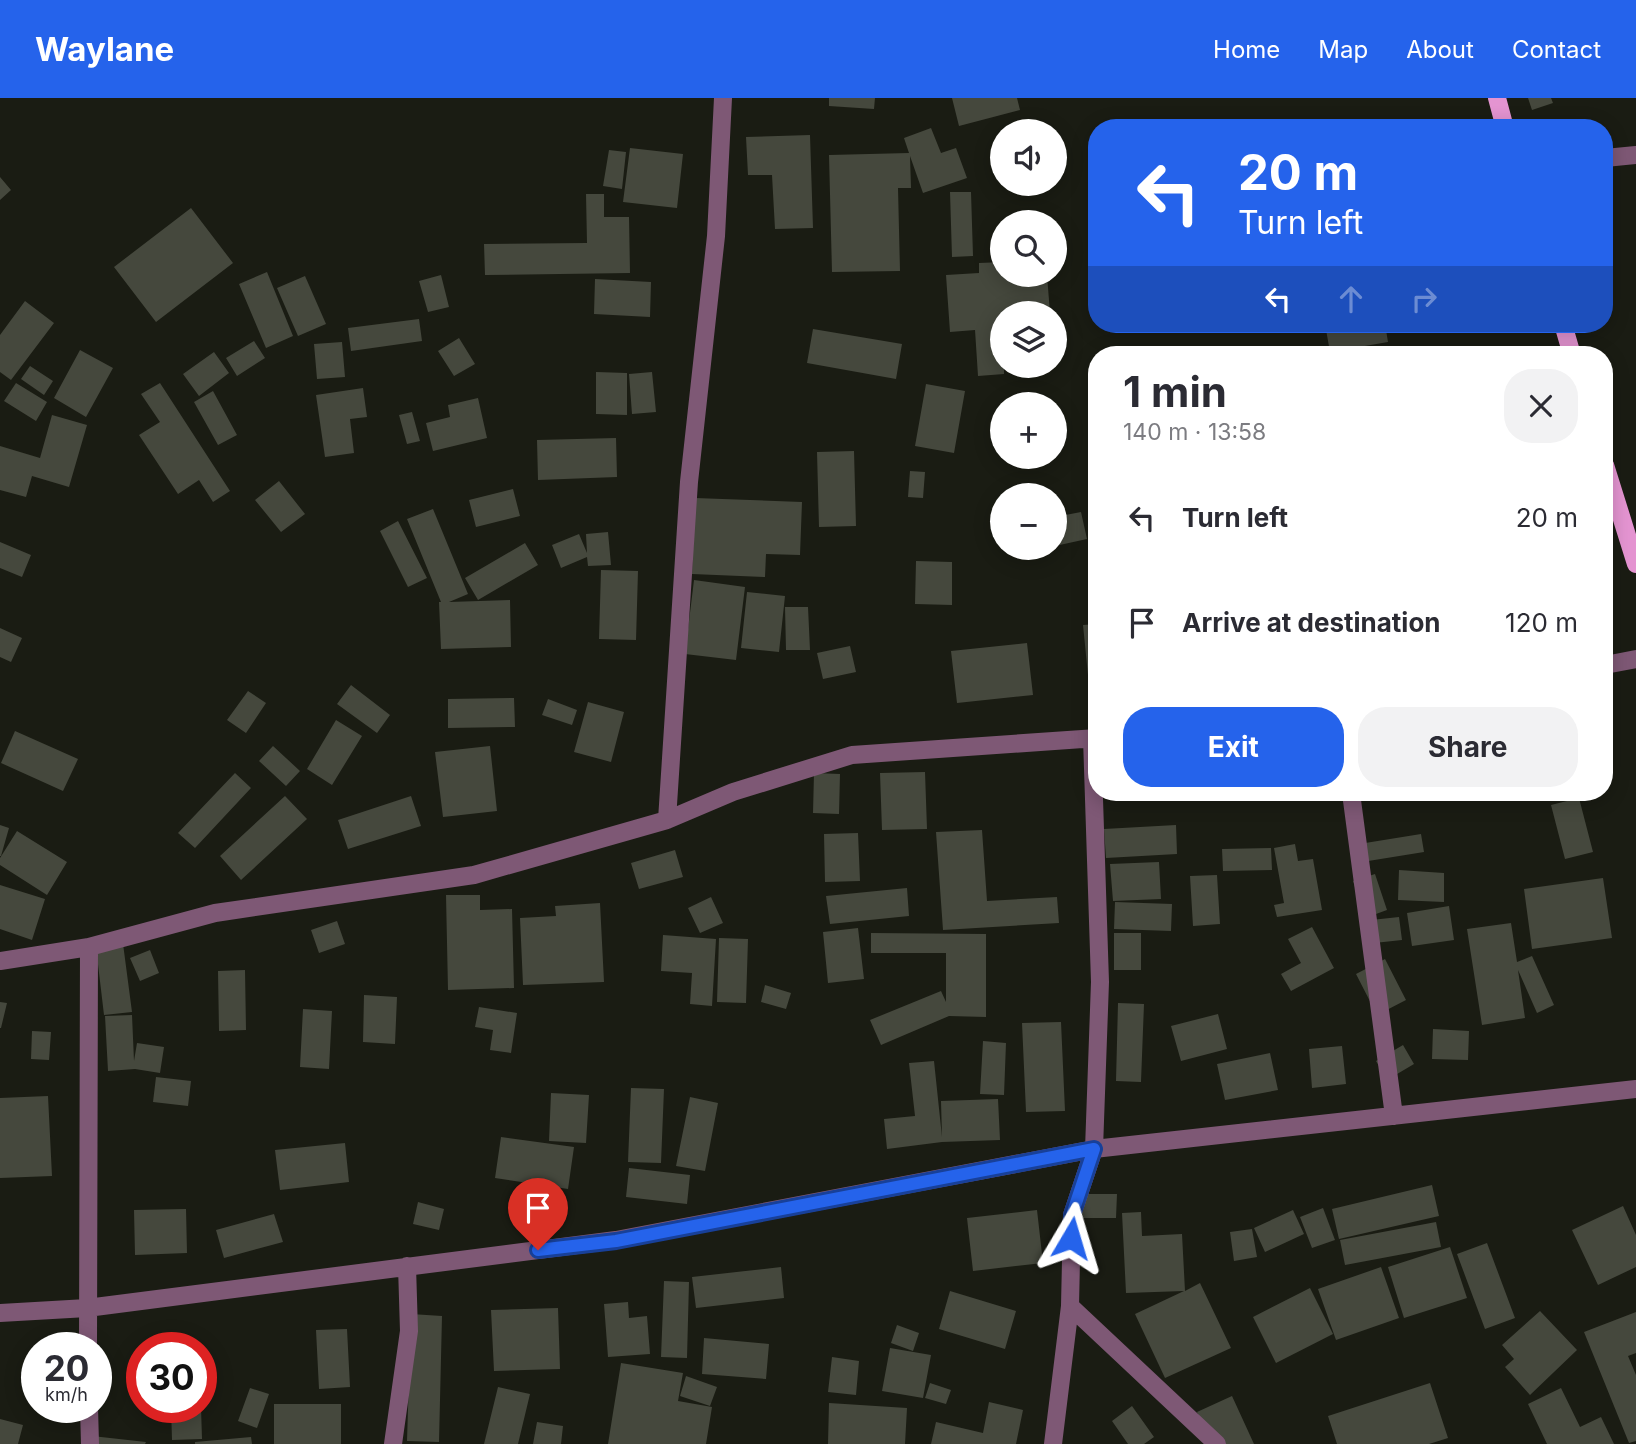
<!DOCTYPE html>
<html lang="en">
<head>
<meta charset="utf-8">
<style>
	body { margin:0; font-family:Inter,sans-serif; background:#f2f2f3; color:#2b2b33; height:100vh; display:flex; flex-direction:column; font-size:26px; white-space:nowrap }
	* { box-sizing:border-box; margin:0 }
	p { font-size:23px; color:#7c7c81 }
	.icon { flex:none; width:38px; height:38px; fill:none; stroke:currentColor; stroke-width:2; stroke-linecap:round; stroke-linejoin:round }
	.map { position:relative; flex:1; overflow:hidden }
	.sheet { position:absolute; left:1088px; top:248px; width:525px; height:455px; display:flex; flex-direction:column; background:#fff; border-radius:28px; box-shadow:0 4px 18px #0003 }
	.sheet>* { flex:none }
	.top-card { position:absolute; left:1088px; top:21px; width:525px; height:214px; border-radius:28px; box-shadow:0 4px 18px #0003; background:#2563eb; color:#fff; overflow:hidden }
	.tools { position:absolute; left:990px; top:21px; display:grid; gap:14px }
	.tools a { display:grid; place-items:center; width:77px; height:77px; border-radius:50%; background:#fff; box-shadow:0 4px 18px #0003; font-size:35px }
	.speed { position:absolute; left:21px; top:1234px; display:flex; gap:14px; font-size:35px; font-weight:700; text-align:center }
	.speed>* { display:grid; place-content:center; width:91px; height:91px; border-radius:50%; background:#fff; box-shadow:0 4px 18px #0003; line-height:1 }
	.speed small { font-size:18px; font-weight:400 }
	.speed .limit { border:10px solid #d22; background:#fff; color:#111 }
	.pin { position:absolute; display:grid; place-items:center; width:60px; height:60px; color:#fff; margin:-72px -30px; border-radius:50% 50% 50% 0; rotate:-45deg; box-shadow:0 0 7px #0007 }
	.pin .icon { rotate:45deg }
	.me { position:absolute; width:77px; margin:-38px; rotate:7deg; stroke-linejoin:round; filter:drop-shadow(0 0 5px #0008) }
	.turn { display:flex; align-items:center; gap:24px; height:147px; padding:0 35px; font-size:32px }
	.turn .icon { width:91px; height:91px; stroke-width:2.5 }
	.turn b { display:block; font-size:49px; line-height:60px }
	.lanes { display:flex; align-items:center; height:66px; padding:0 35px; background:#0003; justify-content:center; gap:35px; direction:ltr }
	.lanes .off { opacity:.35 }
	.round { display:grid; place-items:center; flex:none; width:74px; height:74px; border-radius:28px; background:#f2f2f3 }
	.overview { display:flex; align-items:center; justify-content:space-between; height:119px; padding:0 35px }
	h1 { font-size:42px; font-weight:700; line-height:52px }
	.button { display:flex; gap:14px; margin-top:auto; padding:14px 35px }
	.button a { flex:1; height:80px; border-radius:28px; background:#2563eb; color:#fff; font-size:28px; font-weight:700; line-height:80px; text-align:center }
	.button a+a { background:#f2f2f3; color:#2b2b33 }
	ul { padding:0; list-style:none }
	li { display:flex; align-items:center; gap:21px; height:105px; padding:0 35px }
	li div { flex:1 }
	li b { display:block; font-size:26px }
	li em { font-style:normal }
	header { display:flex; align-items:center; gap:42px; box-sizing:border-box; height:98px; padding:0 35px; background:#2563eb; color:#fff }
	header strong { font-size:33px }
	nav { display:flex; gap:38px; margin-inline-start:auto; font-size:24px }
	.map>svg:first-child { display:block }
</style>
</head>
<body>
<header>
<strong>Waylane</strong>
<nav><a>Home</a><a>Map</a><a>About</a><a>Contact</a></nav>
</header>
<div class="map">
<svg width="1636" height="1346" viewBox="0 0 1636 1346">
	<rect width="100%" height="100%" fill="#1a1c13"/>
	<path fill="#45483d" d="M829 0H875L874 11 829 8Z
		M952 0H1017L1020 12 959 28Z
		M1528 0H1551L1553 5 1532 12Z
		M931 30 941 55 956 50 967 80 923 95 910 58 911 90H898L900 173 832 174 829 57 909 55 904 40Z
		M810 37 813 130 775 131 772 77H748L746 39Z
		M630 50 683 56 677 110 623 104Z
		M609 52 626 54 622 91 603 88Z
		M0 79 11 92 0 102Z
		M950 94H971L973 158 952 159Z
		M586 96H604V119H629L630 175 485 177 484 146 587 145Z
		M191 110 233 165 156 224 114 169Z
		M1003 164V177H1047L1050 215H1003L1004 276 978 278 975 232 950 234 946 177 979 175V165Z
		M267 174 293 238 266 250 239 186Z
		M441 177 449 209 428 214 419 183Z
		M305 178 326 226 298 238 277 190Z
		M595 181 651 184 650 219 594 216Z
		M25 203 54 225 11 282 0 274V237Z
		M419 221 422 243 351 253 348 230Z
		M1325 226H1385L1388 244 1330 254Z
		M813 231 902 246 896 281 807 265Z
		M459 240 475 266 454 278 438 253Z
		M254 243 265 260 237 278 226 260Z
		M342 244 345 279 317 281 314 246Z
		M1214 251V257H1175L1174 254Z
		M80 252 113 270 86 319 54 300Z
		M214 254 229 275 199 298 183 276Z
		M30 268 53 283 44 297 21 281Z
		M596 274 627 275V317L596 316Z
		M652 274 656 314 632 316 629 276Z
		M16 285 47 304 36 323 4 303Z
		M160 285 230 393 213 404 199 382 178 396 139 337 160 324 141 296Z
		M926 286 965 293 954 355 915 348Z
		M363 290 367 319 350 321 354 355 325 359 316 297Z
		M213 293 237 337 218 347 194 304Z
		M478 300 487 340 433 353 426 325 450 319 448 307Z
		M412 314 420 343 407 346 399 317Z
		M52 317 87 327 69 389 32 378 26 399 0 392V348L40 360Z
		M616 340 617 379 538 382 537 342Z
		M854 353 856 428 819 429 817 354Z
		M910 373 925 374 923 400 908 399Z
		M279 383 305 416 281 434 255 402Z
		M513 391 520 418 476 429 469 402Z
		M695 400 802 404 800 457 766 456 765 479 692 476Z
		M433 411 468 496 449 504 510 502 511 549 441 551 439 504H441L407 421Z
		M1081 414 1087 441 1055 448V419Z
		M398 423 427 480 408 489 380 433Z
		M608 434 611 467 588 468 587 459 561 470 552 447 579 436 587 455 586 436Z
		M1095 438H1097V488L1091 487Z
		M0 444 31 457 22 479 0 470Z
		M525 445 538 467 478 502 465 480Z
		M916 463 952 464V507L915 506Z
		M601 472 638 473 636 542 599 541Z
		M694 482 745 489 736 562 685 556Z
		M747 494 785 498 779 554 741 550Z
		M785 509H808L810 552H786Z
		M1097 526V586L1089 587 1083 527Z
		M0 530 22 540 11 564 0 559Z
		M1027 545 1033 597 957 605 951 553Z
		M850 548 856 574 823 581 817 555Z
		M351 587 390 617 377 635 337 606Z
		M248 593 266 605 246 635 227 622Z
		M514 600 515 629 448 630V601Z
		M548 601 577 612 572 627 542 617Z
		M588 604 624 614 611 664 574 654Z
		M336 622 362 638 332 687 307 671Z
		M15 633 78 661 63 693 1 665Z
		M273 648 300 673 286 688 259 663Z
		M490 648 497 713 443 719 435 654Z
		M925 674 927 731 882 732 880 675Z
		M235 675 251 690 195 750 178 735Z
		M814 675 840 676 839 716 813 715Z
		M1406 695H1433V699L1406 700Z
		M285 698 307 721 241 782 220 758Z
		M411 698 421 728 348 751 338 722Z
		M1579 700 1593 754 1565 761 1551 707Z
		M0 727 9 730 1 758H0Z
		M1176 727 1177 756 1106 760 1104 731Z
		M982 732 987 803 1057 799 1059 825 943 832 936 734Z
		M17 733 67 764 47 797 0 767V760Z
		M858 735 860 783 825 784 824 736Z
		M1421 736 1424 754 1362 764 1359 746Z
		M1295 746 1298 763 1313 761 1322 812 1277 819 1274 807 1284 805 1274 750Z
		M1271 750 1272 772 1223 773 1222 751Z
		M675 752 683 779 639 791 631 765Z
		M1159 764 1161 801 1113 803 1110 766Z
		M1399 772 1444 775V804L1398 802Z
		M1375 776 1387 812 1365 820 1353 783Z
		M1217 777 1220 826 1193 828 1190 778Z
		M1603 780 1612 840 1532 851 1524 791Z
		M0 787 45 801 32 842 0 831Z
		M907 790 909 818 830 826 826 798Z
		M446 797H480V812L512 811 514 890 448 892Z
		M711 799 723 825 700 835 688 810Z
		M1115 804 1172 806 1171 833 1114 831Z
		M600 805 604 884 523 887 520 820 556 818 555 808Z
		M1449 808 1454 842 1412 848 1407 815Z
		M1399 819 1402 842 1365 846 1362 823Z
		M337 823 345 846 319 855 311 832Z
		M1511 825 1517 864 1532 858 1554 907 1537 915 1518 872 1525 920 1482 927 1467 831Z
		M1312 829 1334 870 1291 893 1281 876 1301 865 1288 841Z
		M858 830 864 881 828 885 823 834Z
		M871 835 986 836V919L949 918 881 947 870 922 941 893 946 904V855H871Z
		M1114 835H1141V872H1114Z
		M663 837 716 841 712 908 690 906 692 875 661 873Z
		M122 838 132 914 104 917 95 841Z
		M719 840 748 841 746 905 717 904Z
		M150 852 159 875 140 883 130 860Z
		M1385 861 1406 902 1377 917 1356 876Z
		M245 872 246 932 219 933 218 873Z
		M765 887 791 895 786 911 761 904Z
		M364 897 397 899 395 946 363 944Z
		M0 904 7 905 1 930H0Z
		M1118 905 1144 906 1141 984 1116 983Z
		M479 909 517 915 511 955 490 952 493 932 475 929Z
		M303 911 332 913 329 971 300 969Z
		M1218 916 1227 951 1181 963 1171 928Z
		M132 917 134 963 137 945 164 949 160 975 135 971 108 973 105 918Z
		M1061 924 1065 1013 1026 1014 1022 925Z
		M1433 931 1469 933 1468 962 1432 961Z
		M32 933 51 934 49 962 31 961Z
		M983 943 1006 945 1004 997 980 996Z
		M1403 947 1414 966 1387 982 1376 963Z
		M1342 948 1346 986 1312 990 1309 951Z
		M1270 955 1278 992 1225 1002 1217 966Z
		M934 963 942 1039 941 1003 998 1001 1000 1042 942 1044 887 1051 884 1021 915 1018 909 965Z
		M156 979 191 983 188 1008 153 1004Z
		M631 990 664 991 661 1065 628 1064Z
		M551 995 589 997 586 1045 549 1043Z
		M48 998 52 1078 0 1080V1000Z
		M690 999 718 1005 705 1073 676 1068Z
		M501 1039 574 1049 568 1091 495 1080Z
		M345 1045 349 1084 280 1092 275 1052Z
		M629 1070 690 1077 687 1106 626 1099Z
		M1432 1087 1439 1118 1339 1141 1332 1111Z
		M1077 1096H1117L1116 1120H1076Z
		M418 1104 444 1111 439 1132 413 1126Z
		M1623 1108 1636 1137V1169L1598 1187 1572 1132Z
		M1323 1110 1335 1142 1312 1150 1300 1119Z
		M186 1111 187 1155 135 1157 134 1112Z
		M1037 1112 1043 1165 973 1173 967 1120Z
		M1293 1112 1304 1136 1265 1154 1254 1130Z
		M1141 1114 1142 1138 1182 1136 1185 1193 1200 1185 1231 1250 1165 1280 1135 1216 1184 1193 1126 1195 1122 1115Z
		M274 1116 283 1144 224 1160 216 1132Z
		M1436 1124 1441 1149 1345 1167 1340 1142Z
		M1252 1131 1257 1159 1234 1163 1230 1134Z
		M1487 1145 1515 1220 1485 1231 1457 1156Z
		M1450 1149 1467 1200 1404 1220 1388 1169Z
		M781 1169 784 1200 696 1210 692 1179Z
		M1381 1169 1399 1220 1336 1242 1318 1191Z
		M664 1183 689 1184 687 1260 661 1259Z
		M1310 1190 1333 1236 1276 1265 1253 1219Z
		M950 1193 1016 1213 1005 1251 939 1231Z
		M628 1204 629 1220 647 1218 650 1256 608 1259 604 1206Z
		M558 1210 560 1271 494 1273 491 1212Z
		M1540 1213 1577 1252 1530 1297 1505 1269 1514 1261 1502 1247Z
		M1636 1214V1255L1628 1258 1636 1277V1343L1629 1345 1584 1234Z
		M411 1216 442 1218 439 1344 407 1343Z
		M897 1227 919 1235 913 1253 891 1245Z
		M347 1231 350 1289 319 1291 316 1232Z
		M704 1240 769 1246 766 1281 702 1276Z
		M198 1244 199 1250H169V1245Z
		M890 1250 931 1257 923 1300 882 1293Z
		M832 1259 859 1263 856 1297 828 1294Z
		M621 1265 683 1275 678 1303 712 1309 706 1346H608Z
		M686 1278 717 1289 710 1308 680 1298Z
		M930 1285 951 1292 946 1306 925 1300Z
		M1430 1285 1448 1340 1429 1346H1337L1328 1318Z
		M498 1289 530 1296 518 1346H484Z
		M250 1290 269 1296 257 1330 238 1323Z
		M1561 1290 1580 1329 1601 1319 1614 1346H1547L1528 1306Z
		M1232 1298 1254 1346H1212L1197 1314Z
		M989 1304 1023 1312 1016 1346H931L936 1324 983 1335Z
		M829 1305 907 1310 905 1346H828Z
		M274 1306H341V1346H274Z
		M1132 1308 1154 1339 1144 1346H1128L1112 1323Z
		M171 1309H201L202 1341 172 1342Z
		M0 1321 23 1327 18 1346H0Z
		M537 1324 563 1328 561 1346H533Z
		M92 1338 146 1344 145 1346H91Z
		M251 1339 252 1346H195V1344Z"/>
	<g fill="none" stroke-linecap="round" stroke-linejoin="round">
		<path stroke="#7e5875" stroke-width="18" d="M1605 60 1636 57
			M1605 567 1636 561
			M1351 695 1394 1018
			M667 722 689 384 716 138 723 0
			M0 863 89 849 215 815 474 777 667 722 733 694 852 657 1097 640
			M1070 1208 1217 1346
			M0 1215 87 1210 616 1142 1094 1051 1636 991
			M88 1250 89 849
			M89 1309 90 1346
			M393 1346 409 1233 407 1168
			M1053 1346 1070 1208 1072 1117 1094 1051 1100 884 1092 640"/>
		<path stroke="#e494d1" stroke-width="18" d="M1497 0 1505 30
			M1563 226 1572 257
			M1605 367 1636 466"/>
	</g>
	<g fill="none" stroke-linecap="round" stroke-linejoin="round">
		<g stroke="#184099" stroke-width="18">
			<path id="route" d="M538 1152 616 1143 1094 1051 1072 1117 1071 1140"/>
		</g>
		<use href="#route" stroke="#2563eb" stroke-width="12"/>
	</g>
</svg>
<div class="tools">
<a><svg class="icon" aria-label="sound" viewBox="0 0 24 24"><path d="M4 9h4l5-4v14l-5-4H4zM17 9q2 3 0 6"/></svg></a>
<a><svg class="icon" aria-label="search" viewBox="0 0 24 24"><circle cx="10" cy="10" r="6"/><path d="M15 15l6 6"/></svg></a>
<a><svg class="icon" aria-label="layers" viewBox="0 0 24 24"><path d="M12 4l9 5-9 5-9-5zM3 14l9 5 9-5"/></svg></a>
<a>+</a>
<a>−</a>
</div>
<div class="speed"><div>20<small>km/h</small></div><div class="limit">30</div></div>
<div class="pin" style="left:538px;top:1152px;background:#d93025"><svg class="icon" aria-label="arrive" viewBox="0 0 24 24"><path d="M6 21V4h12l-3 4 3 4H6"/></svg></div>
<svg class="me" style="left:1071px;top:1140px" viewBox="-20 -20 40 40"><path d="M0-17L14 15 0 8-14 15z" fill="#2563eb" stroke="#fff" stroke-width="4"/></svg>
<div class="top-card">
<div class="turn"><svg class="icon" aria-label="left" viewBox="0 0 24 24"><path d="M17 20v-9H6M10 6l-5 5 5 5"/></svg><div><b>20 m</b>Turn left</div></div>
<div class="lanes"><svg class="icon" aria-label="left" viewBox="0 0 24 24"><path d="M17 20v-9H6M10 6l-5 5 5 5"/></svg><svg class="icon off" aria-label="ahead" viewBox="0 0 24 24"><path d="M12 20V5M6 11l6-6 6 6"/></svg><svg class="icon off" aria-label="right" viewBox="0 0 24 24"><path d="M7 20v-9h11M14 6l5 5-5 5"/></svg></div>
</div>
<section class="sheet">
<div class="overview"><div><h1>1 min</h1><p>140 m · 13:58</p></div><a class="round"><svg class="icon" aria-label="close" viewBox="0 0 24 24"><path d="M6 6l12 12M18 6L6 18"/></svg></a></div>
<ul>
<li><svg class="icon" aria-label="left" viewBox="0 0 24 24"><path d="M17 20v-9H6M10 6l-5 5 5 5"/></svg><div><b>Turn left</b></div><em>20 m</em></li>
<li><svg class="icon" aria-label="arrive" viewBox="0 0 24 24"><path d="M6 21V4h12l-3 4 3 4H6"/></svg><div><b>Arrive at destination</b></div><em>120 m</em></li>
</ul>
<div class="button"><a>Exit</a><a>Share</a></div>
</section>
</div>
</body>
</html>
